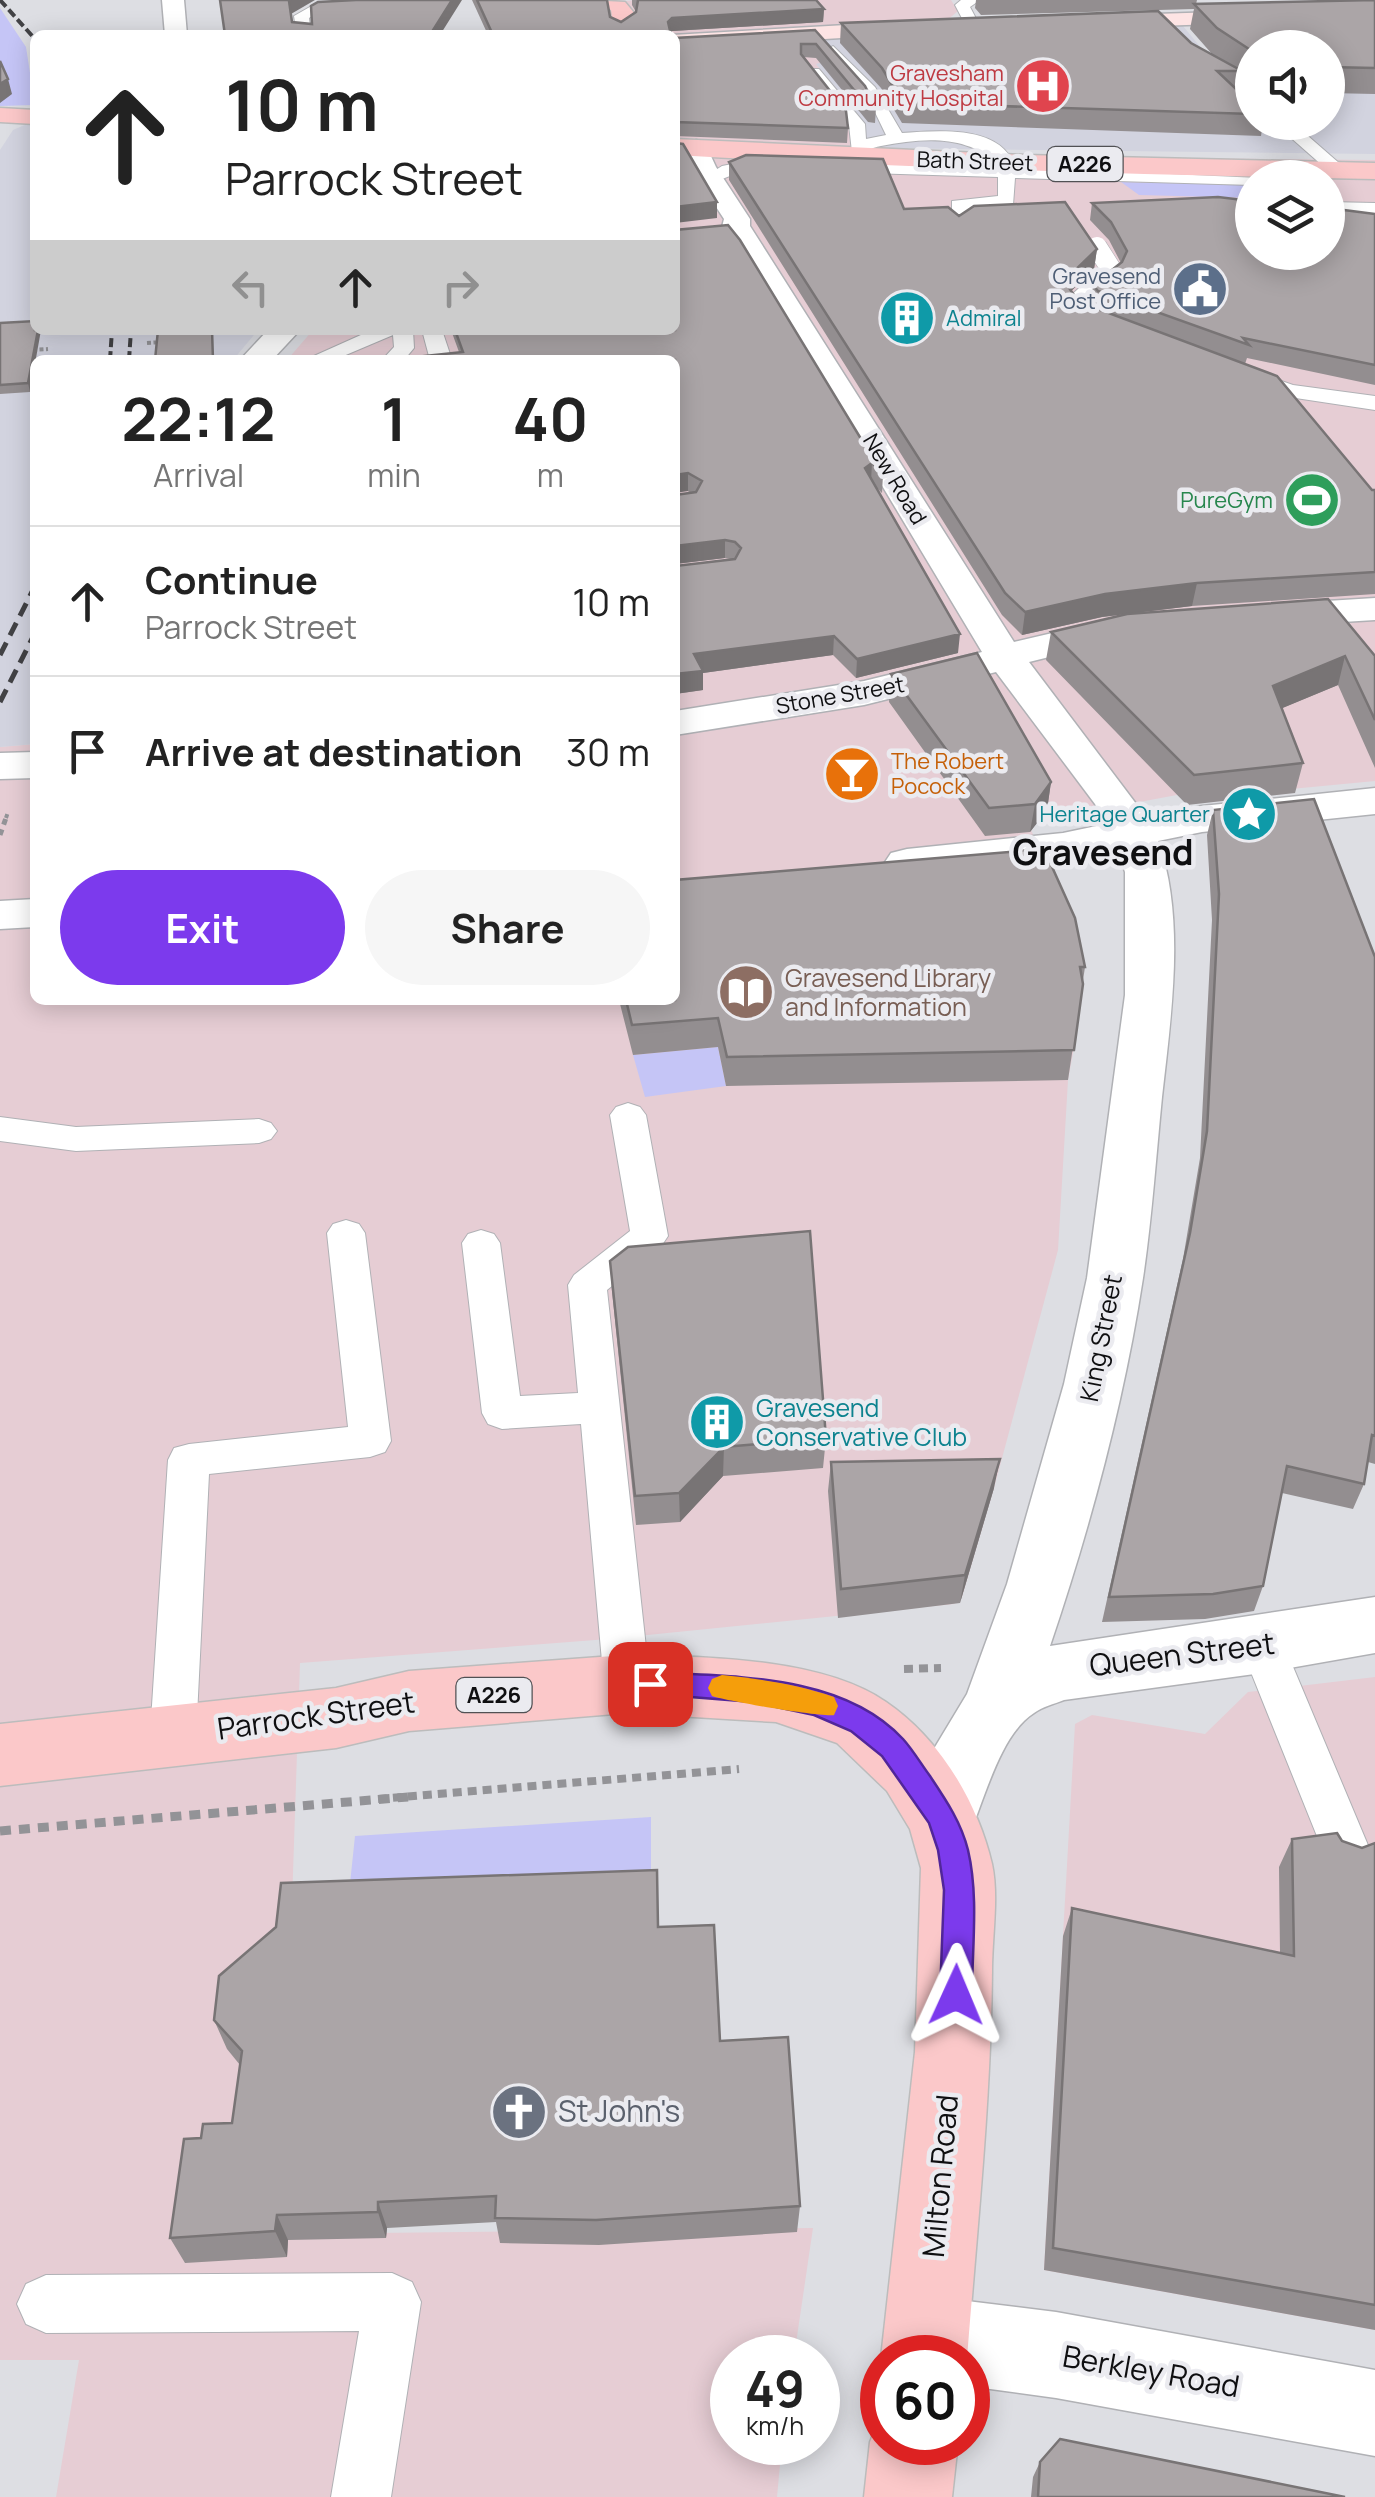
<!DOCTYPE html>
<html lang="en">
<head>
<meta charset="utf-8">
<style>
	body { margin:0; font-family:Manrope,sans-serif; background:#f6f6f6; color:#222; height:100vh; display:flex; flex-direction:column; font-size:38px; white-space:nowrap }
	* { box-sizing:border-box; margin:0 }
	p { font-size:32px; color:#767676 }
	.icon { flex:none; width:55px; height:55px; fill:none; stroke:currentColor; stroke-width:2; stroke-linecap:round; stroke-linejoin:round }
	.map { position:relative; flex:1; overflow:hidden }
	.side { position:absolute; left:30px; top:355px; width:650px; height:650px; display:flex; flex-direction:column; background:#fff; border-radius:15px; box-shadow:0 5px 25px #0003 }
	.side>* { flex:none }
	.guide { position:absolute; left:30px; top:30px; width:650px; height:305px; border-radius:15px; box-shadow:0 5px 25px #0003; background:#fff; color:#222; overflow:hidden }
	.tools { position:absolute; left:1235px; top:30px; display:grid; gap:20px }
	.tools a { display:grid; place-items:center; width:110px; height:110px; border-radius:50%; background:#fff; box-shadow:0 5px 25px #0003; font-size:50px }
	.speed { position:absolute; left:710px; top:2335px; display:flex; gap:20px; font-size:50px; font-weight:700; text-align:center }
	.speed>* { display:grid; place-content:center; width:130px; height:130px; border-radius:50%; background:#fff; box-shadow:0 5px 25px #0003; line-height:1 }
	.speed small { font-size:25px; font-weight:400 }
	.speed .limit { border:15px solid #d22; background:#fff; color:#111 }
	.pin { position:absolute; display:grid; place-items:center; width:85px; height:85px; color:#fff; margin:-42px; border-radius:20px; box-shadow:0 5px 15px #0006 }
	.me { position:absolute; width:110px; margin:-55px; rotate:1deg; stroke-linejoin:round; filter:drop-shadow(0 0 8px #0008) }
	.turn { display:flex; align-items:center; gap:35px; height:210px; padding:0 30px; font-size:45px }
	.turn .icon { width:130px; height:130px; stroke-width:2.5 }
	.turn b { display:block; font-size:70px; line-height:85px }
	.lanes { display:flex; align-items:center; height:95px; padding:0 30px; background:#0003; justify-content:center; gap:50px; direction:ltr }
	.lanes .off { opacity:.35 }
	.eta { display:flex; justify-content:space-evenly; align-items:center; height:170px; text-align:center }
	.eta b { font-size:60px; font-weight:700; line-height:70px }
	.primary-button { display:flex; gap:20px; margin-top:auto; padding:20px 30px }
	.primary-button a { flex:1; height:115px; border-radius:60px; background:#7c3aed; color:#fff; font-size:40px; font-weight:700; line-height:115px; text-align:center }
	.primary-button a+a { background:#f6f6f6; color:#222 }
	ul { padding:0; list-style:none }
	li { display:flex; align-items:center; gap:30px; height:150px; padding:0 30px; border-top:2px solid #e0e0e0 }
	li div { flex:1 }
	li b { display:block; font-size:38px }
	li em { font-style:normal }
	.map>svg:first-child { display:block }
</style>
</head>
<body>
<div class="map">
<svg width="1375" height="2497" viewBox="0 0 1375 2497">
	<rect width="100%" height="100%" fill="#dddee3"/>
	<path fill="#e6cdd4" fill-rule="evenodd" d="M636 0H951L958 11 946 21 803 30 827 61 817 65 865 123 866 155 1375 160V781L1197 798 1182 794 1028 823 1061 898 1076 1037 1068 1080 1058 1250 994 1488 962 1597 954 1604 608 1639 300 1663 281 2234 813 2228 794 2357 732 2358V2442L782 2443 777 2497H56L79 2360H0V747L35 744V1000H675V360H287L313 330H675V35H600L585 5ZM1252 178H1328V252H1252Z
		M1375 1677V2330L1044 2270 1075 1724 1092 1715 1205 1734 1248 1692Z"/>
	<path fill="#d2d3df" d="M1183 26 1207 55 1252 56V122H1328V55L1375 53V154L877 148 865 141V123L816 64 826 61 810 40Z
		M27 124H35V330H258L233 360H35V744L0 747V150L13 130Z"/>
	<path fill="#c5c5f6" d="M0 8 26 47 35 105 0 106Z
		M1121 182 1252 185V198L1139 195Z
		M718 1047 726 1086 645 1097 633 1055Z
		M651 1817V1902L347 1912 355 1836Z"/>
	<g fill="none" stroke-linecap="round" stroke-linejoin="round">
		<g stroke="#b0b1b5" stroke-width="2">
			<path id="lane" d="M376 0H454L447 4 318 12 309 18 311 35H297L294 16 315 4Z
				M961 0H980L970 7 980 26 978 29 966 26 955 5Z
				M833 46 875 87 902 133C938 131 1001 124 1015 167L1259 178H1252V185L1015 178 1013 205 967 210 966 230H952V201L998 196V177L835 172 826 167 835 162 997 164C966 134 922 138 881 146 870 148 863 153 852 152L849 125 807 75V69H819L865 124 866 139 886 135 871 104 825 51Z
				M1193 52H1203L1252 84V96L1193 58Z
				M1273 122H1292L1347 170 1332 174Z
				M753 160H780L789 165 780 170 740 172 712 183 703 178 722 166Z
				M1328 202 1375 203V213L1328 212Z
				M1111 263 1121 269 1086 302C1096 316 1114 315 1125 327L1115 333 1079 320 1065 301 1104 265Z
				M372 330H413L414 348 404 360H382L394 347 393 335 334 360H305Z
				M422 330H442L452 360H430Z
				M1241 367 1293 385 1375 396V410L1289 397 1233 378 1230 373 1233 368Z
				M628 1103 640 1107 646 1115 668 1236 662 1245 607 1290 650 1684 643 1698 627 1704 611 1698 604 1684 581 1424 502 1429 488 1424 482 1413 462 1243 468 1234 481 1230 494 1234 500 1243 520 1396 578 1393 568 1285 574 1275 630 1231 610 1115 616 1107Z
				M0 1117 76 1127 259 1119 271 1123 277 1131 271 1139 259 1143 76 1151 0 1141Z
				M346 1220 359 1224 365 1233 391 1441 385 1452 370 1457 209 1474 196 1736 189 1751 173 1757 157 1751 150 1736 168 1460 174 1448 189 1444 348 1427 327 1233 333 1224Z
				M1262 1626 1278 1631 1370 1850 1363 1866 1346 1873 1329 1866 1240 1645 1246 1631Z
				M392 2273 412 2282 421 2302 391 2497H331L359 2331 46 2333 26 2324 17 2304 26 2284 46 2275Z"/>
		</g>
		<g stroke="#b0b1b5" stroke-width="3">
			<path id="street" d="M162 0H184L187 35H165Z
				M696 140 705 143 716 167 750 219V226L1014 642 1121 617 1134 620 1140 628 1134 636 1029 662 1146 817 1202 806 1375 788V814L1202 832 1158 841C1186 917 1171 1017 1162 1097 1156 1157 1152 1218 1143 1278 1124 1402 1090 1528 1050 1646L1375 1597V1653L1262 1673 1064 1700C1054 1704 1042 1707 1034 1713 999 1735 983 1805 967 1840L942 1849 917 1840 907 1817 923 1767 967 1694 1007 1584 1064 1384 1087 1278 1125 995V872L1117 849 1063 859 907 875 891 871 885 862 891 853 907 849 1063 833 1106 824 1095 804 996 672 864 705 675 735V711L864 681 982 652 743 254 722 227 724 219 690 167 683 148Z
				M268 330H300L272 360H240Z
				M1375 598V620L1262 627 1249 624 1243 616 1249 608 1262 605Z
				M35 752V778L0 779V753Z
				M35 899V927L0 929V901Z
				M926 2296 1056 2312 1375 2370V2456L1056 2398 968 2386V2358H892L884 2338 896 2308Z"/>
		</g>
		<g stroke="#b0b1b5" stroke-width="3">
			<path id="secondary" d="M1375 7V19L1093 28 1082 22 1093 16Z
				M917 21 925 23 928 28 925 33 675 48 672 35Z"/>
		</g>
		<g stroke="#bcbcbc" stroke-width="3">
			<path id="primary" d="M587 0 625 2 635 14 633 25 622 32 614 30 611 10Z
				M0 108 35 110V124L0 122Z
				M675 139 1025 155 1375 163V179C1142 175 908 168 675 155Z
				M627 1655C703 1657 821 1657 886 1702 940 1739 977 1801 992 1864 999 1896 992 1937 992 1970 991 2100 977 2229 967 2358H881L915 2052 921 1868 910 1829 887 1791 837 1743 776 1722 627 1713 409 1731 336 1748 0 1786V1724L336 1688 409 1671Z
				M882 2412V2442H958L952 2497H864L870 2442Z"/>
		</g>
		<path stroke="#939397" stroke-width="4" stroke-dasharray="4 2.5" stroke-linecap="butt" d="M147 343 164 342
			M33 350 48 349
			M6 818 8 812"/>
		<path stroke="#939397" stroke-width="5" stroke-dasharray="6 5" stroke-linecap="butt" d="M0 835 7 815"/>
		<path stroke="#939397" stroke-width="8" stroke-dasharray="9 6" stroke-linecap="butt" d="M904 1669 941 1668
			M378 1799 739 1769"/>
		<path stroke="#939397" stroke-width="9" stroke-dasharray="11 8" stroke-linecap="butt" d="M0 1831 408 1797"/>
		<use href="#lane" fill="#fff" fill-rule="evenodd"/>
		<use href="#street" fill="#fff" fill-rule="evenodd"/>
		<use href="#secondary" fill="#fde4e4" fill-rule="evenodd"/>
		<use href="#primary" fill="#fbc8c9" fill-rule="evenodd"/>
		<path stroke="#424245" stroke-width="4" stroke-dasharray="9 4" stroke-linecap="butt" d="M0 0 35 39
			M110 360 112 330
			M129 360 131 330"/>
		<path stroke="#424245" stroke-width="5" stroke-dasharray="14 8" stroke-linecap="butt" d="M0 655 35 586
			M0 702 35 633"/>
		<g stroke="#b0b1b5" stroke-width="21" stroke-linecap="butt">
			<path id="lane-bridge" d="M1097 247 1111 269"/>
		</g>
		<use href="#lane-bridge" stroke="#fff" stroke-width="20"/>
	</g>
	<path fill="#938e90" d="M472 0H607L610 17 621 22 636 12 632 5V0H816L824 9 823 22 672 31 671 35H488Z
		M976 0H1197L1196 4 1375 0V94L1328 93V48H1252V80L1242 73 1238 91 1252 104V122H1263L1261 136 902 123 881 88 840 43 841 23 1191 43 1226 62 1212 54 1190 29 1194 9 981 15 975 8Z
		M815 30 876 108 875 123 868 122 816 58 803 57 848 128 847 143 675 136V38Z
		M729 162 904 209 959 216 1097 249 1094 269 1071 291 1079 302 1095 308 1091 302 1093 285 1121 263 1109 240 1090 220 1092 203 1375 214V385L1247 358 1245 364 1372 490H1375V594L1192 606 1102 617 1022 635 1002 615 729 180Z
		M675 230 883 475 882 493 876 487 958 653 856 678 833 655 703 673V690L675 694V566L730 559 725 558 675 564V495L691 493 459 352 451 330H675Z
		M35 321 30 392 0 394V323Z
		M1051 632 1375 656V768L1338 685 1282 708 1303 763 1295 793 1187 805 1046 660Z
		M891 674 1051 782 1047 810 1030 832 985 836 889 702Z
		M1213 810 1375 957V1464L1368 1462 1364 1484 1353 1509 1282 1493 1263 1586 1254 1611 1205 1619 1102 1622 1183 1259 1200 1158 1212 920 1207 835Z
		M1085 967 1068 1080 726 1086 718 1047 633 1055 619 1000H675Z
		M610 1261 826 1438 823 1468 723 1476 680 1522 636 1525 612 1291Z
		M831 1462 994 1488 960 1603 838 1618 828 1491Z
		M1292 1839 1342 1841 1362 1848 1375 1843V2330L1044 2270 1063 1936 1072 1908 1280 1953 1279 1867Z
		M658 1927 720 2041 800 2206 797 2232 599 2245 500 2243 496 2222 387 2228 386 2238 288 2240 287 2257 185 2263 170 2238 201 2138 232 2123 240 2065 227 2049 214 2020Z
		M1040 2462 1345 2497H1031L1033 2477Z"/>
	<path fill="#787475" d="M291 0H315L291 14 289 1Z
		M452 0H462L440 35H430Z
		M824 9 823 22 672 31 668 35V22L672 18Z
		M8 79 12 94 0 103V84Z
		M717 202V218L675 223V207Z
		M1097 249 1094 269 1061 301 1064 281Z
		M38 330H41L30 392 28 383Z
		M872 463 871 481 865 468Z
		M688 473V491L675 493V475Z
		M725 540V558L675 564V546Z
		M1197 583 1192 606 1102 617 1022 635 1025 612 1105 594Z
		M960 634 958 653 856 678 857 659Z
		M834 636 833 655 703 673V690L675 694V674L694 654Z
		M1345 656 1338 685 1266 715 1273 686Z
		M1051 782 1047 810 1030 832 1035 804Z
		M724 1447 723 1476 680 1522 679 1493Z
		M1000 1459 994 1488 960 1603 965 1575Z
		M378 2202 387 2228 386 2238 378 2212Z
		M277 2215 288 2240 287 2257 275 2231Z"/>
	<path fill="#aba5a7" stroke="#787475" stroke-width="2.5" d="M220 0H291L289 1 292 22 312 24 311 6 318 2 356 0H452L430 35H225Z
		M477 0H607L610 17 621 22 636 12 638 0H816L824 9 672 18 668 22 671 35H493Z
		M1375 0V68L1328 67V48H1252V51L1217 28 1194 4Z
		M1158 11 1191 43 1242 71H1217L1252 104V114L903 103 882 68 841 23Z
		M815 30 865 86 876 108H869L816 44H801V54L846 111 848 128 675 122V38Z
		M0 61 8 79 0 84Z
		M675 143 683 144 717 202 675 207Z
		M746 155 883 159 904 209 948 207 959 216 974 206 1065 202 1097 249 1064 281 1079 302 1277 376 1372 490H1375V572L1197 583 1105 594 1025 612 1005 593 729 162Z
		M1218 197 1252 201V252H1328V208L1375 214V365L1243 338 1249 345 1098 291 1093 285 1122 262 1127 251 1111 222 1092 203Z
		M728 225 740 240 883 475 872 463 865 468 960 634 857 659 834 636 694 654 703 671 675 674V566L735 559 741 548 735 542 725 540 675 546V495L696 492 702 481 688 473 675 475V360H404L406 358 463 352 455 330H675V230Z
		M35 321V330H38L28 383 0 385V323Z
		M158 330H212L213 360H155Z
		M1328 599 1375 656V720L1345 656 1273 686 1303 763 1194 775 1051 632 1127 614Z
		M977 653 1051 782 1035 804 989 808 891 674Z
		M1314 799 1375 957V1436L1372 1435 1364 1484 1287 1466 1263 1586 1213 1594 1109 1597 1190 1233 1207 1131 1219 894 1213 810Z
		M1044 849 1075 918 1085 967H1080L1083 984 1074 1050 727 1057 718 1018 632 1025 626 1000H675V880Z
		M810 1231 826 1438 724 1447 679 1493 635 1496 610 1261 628 1247Z
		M1000 1459 965 1575 841 1589 831 1462Z
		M1337 1833 1342 1841 1362 1848 1375 1843V2305L1053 2248 1072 1908 1294 1956 1292 1839Z
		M657 1870 658 1927 714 1925 720 2041 788 2037 800 2206 596 2220 495 2218 496 2196 378 2202V2212L277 2215 275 2231 170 2238 184 2139 201 2138 203 2124 232 2123 242 2051 214 2020 219 1976 276 1927 281 1883Z
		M1060 2439 1345 2497H1038L1040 2462Z"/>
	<path fill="#7c3aed" stroke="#51269a" stroke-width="2.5" d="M650 1672C732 1677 842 1673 903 1739 913 1750 921 1764 930 1776 946 1800 961 1822 968 1850 979 1897 972 1948 972 1995L967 2006 956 2010 945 2006 940 1995 944 1890 938 1850 929 1823 882 1756 851 1731 814 1715 753 1702 641 1693 637 1684 641 1676Z"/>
	<path fill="#f59e0b" d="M722 1675C760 1679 798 1684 834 1697L838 1706 834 1715C825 1718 726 1701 712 1696L708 1688 712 1679Z"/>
	<defs>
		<g id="hospital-disc" transform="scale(2.875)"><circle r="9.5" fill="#e0444e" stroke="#ebebf0"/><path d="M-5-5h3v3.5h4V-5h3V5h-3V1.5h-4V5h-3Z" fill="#fff"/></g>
		<g id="civic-disc" transform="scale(2.875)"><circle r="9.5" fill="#5c6f8a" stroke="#ebebf0"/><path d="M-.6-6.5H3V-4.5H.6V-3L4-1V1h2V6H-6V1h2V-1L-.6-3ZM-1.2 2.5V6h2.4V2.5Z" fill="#fff"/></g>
		<g id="building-disc" transform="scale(2.875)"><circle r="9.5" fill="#0f9aa8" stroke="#ebebf0"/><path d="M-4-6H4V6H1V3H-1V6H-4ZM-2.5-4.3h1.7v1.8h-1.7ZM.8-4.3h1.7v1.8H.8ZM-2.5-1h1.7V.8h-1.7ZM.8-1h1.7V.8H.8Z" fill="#fff"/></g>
		<g id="stadium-disc" transform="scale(2.875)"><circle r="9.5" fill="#2e9e5b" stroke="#ebebf0"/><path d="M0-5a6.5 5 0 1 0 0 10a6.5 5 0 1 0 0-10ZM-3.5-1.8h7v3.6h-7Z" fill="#fff"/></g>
		<g id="bar-disc" transform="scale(2.875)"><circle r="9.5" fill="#e8710a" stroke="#ebebf0"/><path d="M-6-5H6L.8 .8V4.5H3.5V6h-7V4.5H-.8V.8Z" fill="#fff"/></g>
		<g id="sight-disc" transform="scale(2.875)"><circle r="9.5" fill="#0f9aa8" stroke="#ebebf0"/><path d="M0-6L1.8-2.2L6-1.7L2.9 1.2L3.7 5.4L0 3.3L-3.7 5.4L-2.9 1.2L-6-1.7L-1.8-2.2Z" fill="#fff"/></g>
		<g id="library-disc" transform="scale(2.875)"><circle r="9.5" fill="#8d6e63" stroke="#ebebf0"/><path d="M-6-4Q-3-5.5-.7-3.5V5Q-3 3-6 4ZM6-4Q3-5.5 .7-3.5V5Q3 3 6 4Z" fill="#fff"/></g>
		<g id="church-disc" transform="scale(2.875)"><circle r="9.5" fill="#6b7280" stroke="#ebebf0"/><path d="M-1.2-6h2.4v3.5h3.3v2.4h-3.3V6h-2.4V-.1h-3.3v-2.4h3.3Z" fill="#fff"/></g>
	</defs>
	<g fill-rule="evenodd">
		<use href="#hospital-disc" x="1043" y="86"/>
		<use href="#civic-disc" x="1200" y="289"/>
		<use href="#building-disc" x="907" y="318"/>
		<use href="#stadium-disc" x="1312" y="500"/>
		<use href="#bar-disc" x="852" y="774"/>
		<use href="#sight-disc" x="1249" y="814"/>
		<use href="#library-disc" x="746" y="992"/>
		<use href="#building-disc" x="717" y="1422"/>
		<use href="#church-disc" x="519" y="2112"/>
	</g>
	<g text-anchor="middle" stroke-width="9" stroke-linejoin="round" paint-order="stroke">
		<g font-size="22" fill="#be3a42" stroke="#ebebf0" text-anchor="end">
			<text x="1004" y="81">Gravesham<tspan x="1004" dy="25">Community Hospital</tspan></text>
		</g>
		<g font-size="22" fill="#0f0f11" stroke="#ebebf0">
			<text transform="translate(975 161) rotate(2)" y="8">Bath Street</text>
			<text transform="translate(895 479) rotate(59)" y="8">New Road</text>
			<text transform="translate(840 695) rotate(-10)" y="8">Stone Street</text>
		</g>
		<g fill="#ebebf0" stroke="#515154" stroke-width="2.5">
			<rect x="1047.5" y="147" width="75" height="34" rx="8"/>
			<rect x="456.5" y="1678" width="75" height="34" rx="8"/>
		</g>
		<g font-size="22" font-weight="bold" fill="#0f0f11">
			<text x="1085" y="172">A226</text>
			<text x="494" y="1703">A226</text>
		</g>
		<g font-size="22" fill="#4e5e75" stroke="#ebebf0" text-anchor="end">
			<text x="1161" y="284">Gravesend<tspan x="1161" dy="25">Post Office</tspan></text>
		</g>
		<g font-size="22" fill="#0d838f" stroke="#ebebf0" text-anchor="start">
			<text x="946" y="326">Admiral</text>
			<text x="1210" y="822" text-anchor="end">Heritage Quarter</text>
		</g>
		<g font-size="22" fill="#27864d" stroke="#ebebf0" text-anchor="end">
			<text x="1273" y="508">PureGym</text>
		</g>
		<g font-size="22" fill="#c56008" stroke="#ebebf0" text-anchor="start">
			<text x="891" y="769">The Robert<tspan x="891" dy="25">Pocock</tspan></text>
		</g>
		<g font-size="25" fill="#785e54" stroke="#ebebf0" text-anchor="start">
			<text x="785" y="987">Gravesend Library<tspan x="785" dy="29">and Information</tspan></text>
		</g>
		<g font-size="25" fill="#0f0f11" stroke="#ebebf0">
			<text transform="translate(1101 1338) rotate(-79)" y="9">King Street</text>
		</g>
		<g font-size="25" fill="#0d838f" stroke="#ebebf0" text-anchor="start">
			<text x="756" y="1417">Gravesend<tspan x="756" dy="29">Conservative Club</tspan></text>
		</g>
		<g font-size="30" fill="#0f0f11" stroke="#ebebf0">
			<text transform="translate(1182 1655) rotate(-7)" y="10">Queen Street</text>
			<text transform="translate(316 1716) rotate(-8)" y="10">Parrock Street</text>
			<text transform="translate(941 2176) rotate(-85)" y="10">Milton Road</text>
			<text transform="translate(1151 2372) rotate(10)" y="10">Berkley Road</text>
		</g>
		<g font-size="30" fill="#5b616d" stroke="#ebebf0" text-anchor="start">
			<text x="558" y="2122">St John's</text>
		</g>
		<g font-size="35" font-weight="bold" fill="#0f0f11" stroke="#ebebf0">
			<text x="1103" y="865">Gravesend</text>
		</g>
	</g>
</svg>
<div class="tools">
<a><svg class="icon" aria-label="sound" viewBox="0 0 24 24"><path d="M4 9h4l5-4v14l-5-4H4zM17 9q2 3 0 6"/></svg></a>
<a><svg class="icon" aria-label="layers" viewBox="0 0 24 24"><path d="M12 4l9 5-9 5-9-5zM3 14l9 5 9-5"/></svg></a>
</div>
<div class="speed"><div>49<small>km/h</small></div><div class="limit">60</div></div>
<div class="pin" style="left:650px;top:1684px;background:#d93025"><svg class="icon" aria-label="arrive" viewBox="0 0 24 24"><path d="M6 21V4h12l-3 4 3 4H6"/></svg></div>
<svg class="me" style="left:956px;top:1995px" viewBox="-20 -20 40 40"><path d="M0-17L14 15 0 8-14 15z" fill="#7c3aed" stroke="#fff" stroke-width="4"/></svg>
<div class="guide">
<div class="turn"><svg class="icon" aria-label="ahead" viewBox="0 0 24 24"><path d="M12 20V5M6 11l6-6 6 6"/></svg><div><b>10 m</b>Parrock Street</div></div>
<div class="lanes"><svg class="icon off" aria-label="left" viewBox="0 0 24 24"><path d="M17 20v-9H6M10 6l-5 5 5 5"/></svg><svg class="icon" aria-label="ahead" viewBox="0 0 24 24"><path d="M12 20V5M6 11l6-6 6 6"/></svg><svg class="icon off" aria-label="right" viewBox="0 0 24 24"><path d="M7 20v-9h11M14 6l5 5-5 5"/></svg></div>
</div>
<section class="side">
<div class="eta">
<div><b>22:12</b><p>Arrival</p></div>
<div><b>1</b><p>min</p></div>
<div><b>40</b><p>m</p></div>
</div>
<ul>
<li><svg class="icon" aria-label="ahead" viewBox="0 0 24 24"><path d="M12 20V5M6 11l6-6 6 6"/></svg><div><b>Continue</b><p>Parrock Street</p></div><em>10 m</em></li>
<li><svg class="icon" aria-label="arrive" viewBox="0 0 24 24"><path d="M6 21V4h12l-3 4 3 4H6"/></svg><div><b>Arrive at destination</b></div><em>30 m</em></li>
</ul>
<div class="primary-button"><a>Exit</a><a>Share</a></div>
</section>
</div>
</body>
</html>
